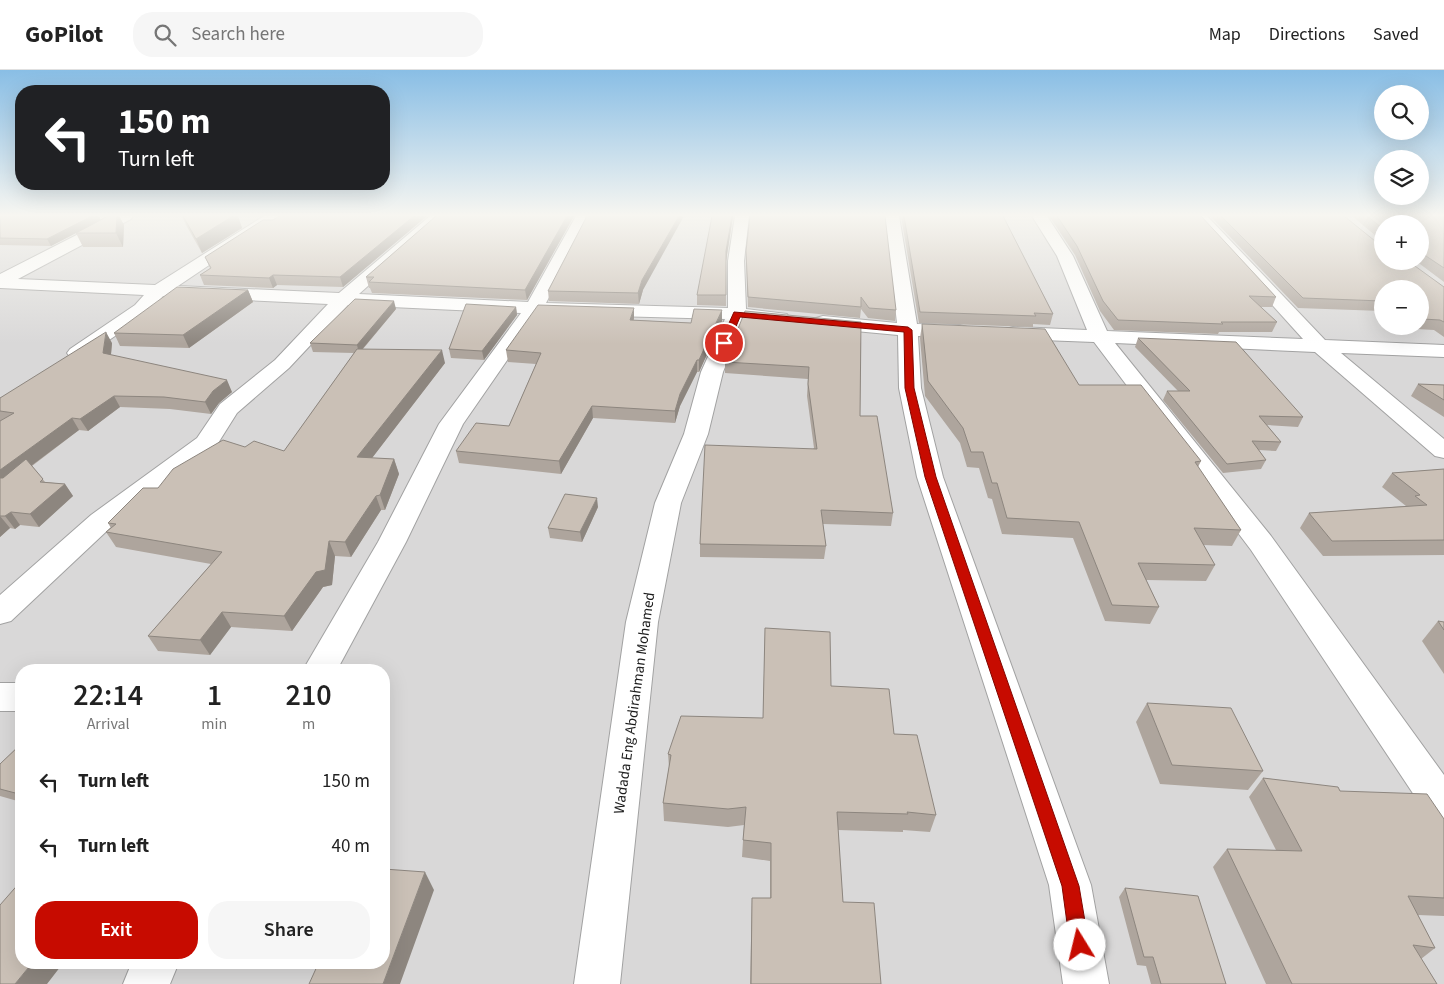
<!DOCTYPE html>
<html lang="en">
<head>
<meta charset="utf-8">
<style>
	body { margin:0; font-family:"Source Sans 3",sans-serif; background:#f6f6f6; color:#222; height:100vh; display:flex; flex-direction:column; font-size:19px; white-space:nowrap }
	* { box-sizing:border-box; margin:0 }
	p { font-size:16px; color:#767676 }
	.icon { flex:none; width:28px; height:28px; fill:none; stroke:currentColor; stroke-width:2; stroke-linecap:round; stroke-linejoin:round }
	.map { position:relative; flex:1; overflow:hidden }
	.details { position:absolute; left:15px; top:594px; width:375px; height:305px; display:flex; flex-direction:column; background:#fff; border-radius:20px; box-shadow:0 5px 20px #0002 }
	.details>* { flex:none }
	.banner { position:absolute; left:15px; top:15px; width:375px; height:105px; border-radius:20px; box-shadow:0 5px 20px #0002; background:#202124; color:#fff; overflow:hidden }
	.tools { position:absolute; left:1374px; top:15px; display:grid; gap:10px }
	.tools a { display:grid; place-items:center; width:55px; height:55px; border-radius:50%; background:#fff; box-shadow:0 5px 20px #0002; font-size:25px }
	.pin { position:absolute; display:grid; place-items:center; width:42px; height:42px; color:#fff; margin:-21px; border:2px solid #fff; border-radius:50%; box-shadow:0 1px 5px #0007 }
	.me { position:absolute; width:55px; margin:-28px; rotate:351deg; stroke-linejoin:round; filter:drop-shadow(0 0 4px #0008) }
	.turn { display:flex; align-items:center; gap:18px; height:105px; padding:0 20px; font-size:22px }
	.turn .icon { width:65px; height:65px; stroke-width:2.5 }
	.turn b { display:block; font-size:35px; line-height:42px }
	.eta { display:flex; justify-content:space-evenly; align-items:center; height:85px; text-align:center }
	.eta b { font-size:30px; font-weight:600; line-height:35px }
	.action { display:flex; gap:10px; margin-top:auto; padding:10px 20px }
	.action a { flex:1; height:58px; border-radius:20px; background:#c70b00; color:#fff; font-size:20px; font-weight:600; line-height:58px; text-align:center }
	.action a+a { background:#f6f6f6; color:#222 }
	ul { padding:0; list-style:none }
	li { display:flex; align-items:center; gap:15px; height:65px; padding:0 20px }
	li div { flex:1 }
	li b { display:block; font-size:19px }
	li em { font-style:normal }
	header { display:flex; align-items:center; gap:30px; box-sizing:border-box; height:70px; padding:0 25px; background:#fff; border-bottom:1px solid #e0e0e0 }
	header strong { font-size:24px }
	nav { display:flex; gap:28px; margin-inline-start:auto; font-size:18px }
	.search { width:350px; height:45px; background:#f6f6f6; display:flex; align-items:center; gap:12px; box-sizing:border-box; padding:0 18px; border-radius:20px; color:#767676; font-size:19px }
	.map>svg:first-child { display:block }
</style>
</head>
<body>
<header>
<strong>GoPilot</strong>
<div class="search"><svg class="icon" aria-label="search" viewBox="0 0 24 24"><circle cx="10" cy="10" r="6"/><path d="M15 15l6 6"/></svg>Search here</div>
<nav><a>Map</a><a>Directions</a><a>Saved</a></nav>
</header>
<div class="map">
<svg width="1444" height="914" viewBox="0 0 1444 914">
	<rect width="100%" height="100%" fill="#eeeae0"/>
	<path fill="#d9d8d8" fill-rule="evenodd" d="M0 146H1444V914H0ZM1382 154H1420V191H1382ZM1382 219H1420V256H1382ZM21 600H384V892H21Z"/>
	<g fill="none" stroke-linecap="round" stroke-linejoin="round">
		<g stroke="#a2a2a2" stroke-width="2">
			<path id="minor" d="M114 146H133L131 149 18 209 155 215 264 146H282L178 216 339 223 430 146H446L359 224 528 232 576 146H591L546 233 728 238V191L735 146H749L744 191 746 239 787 244 789 248 787 252 780 254 744 250 723 302 708 364 681 433 658 552 620 914H574L626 552 655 433 684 364 701 302 725 249 539 244 463 354 406 472 337 600H303L378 472 439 354 521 243 348 235 289 298 237 343 215 378 111 457 11 551 0 554V525L91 445 197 368 220 334 275 290 328 234 163 226 149 243 84 287 77 289 70 287 67 283 70 279 135 235 144 225 0 218V204Z
				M885 146H899L917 254 960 255 967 257 970 261 967 265 960 267 918 266 921 318 943 407 1091 815 1109 914H1063L1049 815 917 407 899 318 898 265 823 258 816 256 813 252 816 248 823 246 897 253Z
				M1032 146H1047L1073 186 1107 261 1303 269 1192 146H1207L1325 270 1444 275V287L1341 283 1444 369V388L1435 386 1315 282 1115 273 1271 466 1444 705V754L1430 749 1251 480 1094 272 1013 269 1006 267 1003 263 1006 259 1013 257 1087 260 1057 186Z
				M0 613H21V641H0Z
				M132 892H179L170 914H123Z"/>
		</g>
		<use href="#minor" fill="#fff" fill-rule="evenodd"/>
	</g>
	<path fill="#aea59d" d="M0 146H99L100 150 108 146H119L124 155 123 177H83L76 163 51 176 0 175Z
		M182 146H238L242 158 202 183 186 155Z
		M427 146 343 217 277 215 273 218 204 215 200 205 210 198 205 187 273 150Z
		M436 146H574L527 230 372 223 370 218H369L366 207Z
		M733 146 726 191V236L697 235V225Z
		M901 146H1003L1053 244 1050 255 1033 254V257L919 253Z
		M1049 146H1201L1276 227 1272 237H1260L1277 252 1272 262H1219L1218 264 1114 260 1100 241 1075 185Z
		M1210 146H1344L1380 175 1444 217V267L1434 260 1417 259 1413 256H1420V219H1382V241L1298 238Z
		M1352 146H1444V212L1416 191H1420V154H1382V171Z
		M746 181 896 240 895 251 868 248 861 239 860 248 748 237Z
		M248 220 253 232 189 278 120 276 114 263Z
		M643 220 639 234 549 231 548 221Z
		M516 237 517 245 484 290 451 288 449 279Z
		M396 239 363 279 445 293 372 388 394 389 399 404 385 440H381L351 487 335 486 332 515 323 517 292 561 231 557 210 585 158 581 148 566 211 494 116 477 106 462 111 458 108 453 158 418 245 377 284 381 354 283 313 282 310 273Z
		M634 248V250L691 253 722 251 699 302H697L680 336 675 353 593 348 561 404 459 393 456 381 509 356 536 294 508 292 506 280Z
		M861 252 860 346 893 443 891 456 823 454 826 476 824 489 700 487V474L814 378 807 326 808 309 725 303V292Z
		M922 254 1079 315 1201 391 1198 397 1241 460 1232 476 1203 475 1215 495 1206 511 1146 510 1159 537 1150 554 1105 551 1073 468 1002 464 992 429 988 428 979 398 967 397 960 373 925 326 920 268Z
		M1138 268 1303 347 1298 357 1267 355 1281 372 1276 381 1259 380 1266 390 1261 399 1223 403 1163 330 1167 321H1178L1135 277Z
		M112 273 111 285 232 322 219 333 211 344 170 339 120 337 88 361 79 360 32 396 45 412 65 414 73 426 39 457 20 455 15 459 10 458 0 467V328Z
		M1418 314 1444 315V347L1411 326Z
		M1444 399V485L1323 486 1300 458 1309 443 1406 436 1382 417 1392 403Z
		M598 437 582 472 550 468 548 458Z
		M1438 551 1444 552V604L1422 571Z
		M765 558 831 616 894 664 936 745 930 762 903 760V762L838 760 843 832 881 914H750L752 828H770V791L742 787 744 755 728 757 664 751 663 733 669 697 668 684 763 648Z
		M1147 633 1263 701 1248 720 1160 714 1136 652Z
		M21 674V732L0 726V694Z
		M1263 708 1340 721 1444 749V846L1418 845 1435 878 1421 889 1437 914H1266L1213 797 1227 779 1276 780 1249 727Z
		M1125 818 1226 914H1151L1146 896 1137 895 1119 827Z"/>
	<path fill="#8d867f" d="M92 146H99L101 151 76 163 51 176 47 169Z
		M117 146H119L124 155 123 177 116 163Z
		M233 146H238L242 158 202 183 196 169Z
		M414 146H427L343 217 340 207Z
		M567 146H574L527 230 525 220Z
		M679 146H684L643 220 639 234 638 223 642 210Z
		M732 146H733L726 191V181Z
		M273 205 277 215 273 218 269 208Z
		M248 220 253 232 189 278 183 265Z
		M394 231 396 239 359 283 357 275Z
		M516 237 517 245 484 290 482 281Z
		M634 238V248L630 261V250Z
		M722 240V251L699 302V290Z
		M106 262 112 273 110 294 103 283Z
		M442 280 445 293 362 401 357 387Z
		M697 290V302L680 336 675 353V341L680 324Z
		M227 310 232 322 219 333 211 344 205 332 213 321Z
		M114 326 120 337 88 361 80 349Z
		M592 336 593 348 561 404 559 391Z
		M72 348 79 360 0 419V400Z
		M394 389 399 404 385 440 380 425Z
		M65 414 73 426 39 457 30 444Z
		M376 426 381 440 351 487 345 472Z
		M597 428 598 437 582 472 580 462Z
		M11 442 20 455 15 459 5 446Z
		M0 446 10 458 0 467Z
		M329 471 335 486 332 515 323 517 292 561 284 546Z
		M222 542 231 557 210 585 200 570Z
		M425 802 434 820 400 914H383Z
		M33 892H64L47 914H15Z"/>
	<path fill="#cac0b6" stroke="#8d867f" d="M0 146H92L47 169 0 168Z
		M108 146H117L116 163H76Z
		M183 146H233L196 169Z
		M279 146H414L340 207 273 205 269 208 200 205 211 198 205 187 263 150H273Z
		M436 146H567L525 220 369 212 374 207H366Z
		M587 146H679L642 210 638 223 548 221Z
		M712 146H732L726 181V225H697Z
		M750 146H885L896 240 869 238 861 227V237L748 227 746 181Z
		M904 146H1003L1053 244 1034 243 1036 246 920 242Z
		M1057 146H1201L1276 227 1249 226 1277 252H1221L1223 254 1118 250 1103 231 1077 176Z
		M1221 146H1344L1380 175H1382V191H1408L1444 217V252L1440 250 1423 249 1420 247V219H1382V231L1303 228Z
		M1367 146H1444V198L1420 182V154H1382V158Z
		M177 217 248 220 183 265 114 263Z
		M355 229 394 231 357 275 310 273Z
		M466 234 516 237 482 281 449 279Z
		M538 235 634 238 630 250 691 253 694 239 722 240 699 290H697L680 324 675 341 592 336 559 391 456 381 476 353 509 356 541 283 506 280Z
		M745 241 861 252 860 346H877L893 443 821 440 826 476 700 474 705 375 817 379 808 314 809 297 725 292Z
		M922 254 1045 259 1079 315H1141L1201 391 1195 392 1241 460 1194 458 1215 495 1138 493 1159 537 1112 535 1079 452 1007 448 997 413H992L983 382H971L963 358 928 311Z
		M106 262 103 283 227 310 213 321 205 332 164 327 114 326 80 349 72 348 0 400V351L14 343 0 341V328Z
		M1138 268 1236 272 1303 347 1259 346 1281 372 1252 371 1266 390 1227 394 1167 321H1190Z
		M357 279 442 280 357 387 394 389 380 425 376 426 345 472 329 471 325 500 316 502 284 546 222 542 200 570 148 566 222 482 106 462 116 454 108 453 143 418H158L173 399 223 370 245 377 254 371 284 381Z
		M1418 314 1444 315V330Z
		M26 389 43 409 40 412 65 414 30 444 11 442 5 446H0V408H3Z
		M1444 399V470L1332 471 1309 443 1427 435 1415 426 1420 425 1392 403Z
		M565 424 597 428 580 462 548 458Z
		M1438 551 1444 552V560Z
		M765 558 830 562 831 616 889 619 894 664 917 665 936 745 907 742 908 744 837 742 843 832 874 833 881 914H751L752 828H771V773L743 770 746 737 728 739 663 733 671 685 668 684 681 646 763 648Z
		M1147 633 1231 638 1263 701 1172 695Z
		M21 674V721L19 724 0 719V694Z
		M1263 708 1338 717 1340 721 1427 724 1444 749V828L1408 826 1435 878 1413 875 1437 914H1292L1227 779 1302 781Z
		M384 799 425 802 383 914H309L319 892H384Z
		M21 811V892H33L15 914H0V835Z
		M1125 818 1198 826 1226 914H1161L1153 887H1144Z"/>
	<linearGradient id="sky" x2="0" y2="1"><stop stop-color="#89bee5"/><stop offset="0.53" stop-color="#f7f6f1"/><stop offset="1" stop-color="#f7f6f1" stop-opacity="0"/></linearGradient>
	<rect width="1444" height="274" fill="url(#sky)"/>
	<path fill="#c70b00" stroke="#810700" d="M734 242 908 257 912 260 914 318 936 407 1079 816 1089 875 1086 881 1080 884 1073 881 1070 875 1062 816 925 407 905 318 904 262 740 247 729 273 721 275 720 273Z"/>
	<g text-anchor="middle" stroke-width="4.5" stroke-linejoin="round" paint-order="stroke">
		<g font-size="15" fill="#1b1b1b" stroke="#fff">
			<text transform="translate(634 633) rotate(-82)" y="5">Wadada Eng Abdirahman Mohamed</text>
		</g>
	</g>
</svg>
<div class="tools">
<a><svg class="icon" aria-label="search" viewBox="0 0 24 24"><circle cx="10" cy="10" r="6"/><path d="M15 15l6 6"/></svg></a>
<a><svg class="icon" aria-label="layers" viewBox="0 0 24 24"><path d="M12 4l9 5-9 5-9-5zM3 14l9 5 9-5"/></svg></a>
<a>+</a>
<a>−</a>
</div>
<div class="pin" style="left:724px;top:273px;background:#d93025"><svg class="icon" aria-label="arrive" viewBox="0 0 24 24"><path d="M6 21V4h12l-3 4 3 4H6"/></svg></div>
<svg class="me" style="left:1080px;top:875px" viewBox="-20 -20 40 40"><circle r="19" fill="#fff"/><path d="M0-13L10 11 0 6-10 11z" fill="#c70b00"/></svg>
<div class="banner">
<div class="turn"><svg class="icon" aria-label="left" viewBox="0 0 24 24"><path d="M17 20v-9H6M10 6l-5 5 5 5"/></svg><div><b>150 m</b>Turn left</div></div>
</div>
<section class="details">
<div class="eta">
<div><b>22:14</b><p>Arrival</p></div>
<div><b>1</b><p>min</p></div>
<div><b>210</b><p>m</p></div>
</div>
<ul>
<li><svg class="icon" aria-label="left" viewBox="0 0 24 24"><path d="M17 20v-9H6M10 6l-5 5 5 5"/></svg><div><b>Turn left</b></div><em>150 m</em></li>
<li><svg class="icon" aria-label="left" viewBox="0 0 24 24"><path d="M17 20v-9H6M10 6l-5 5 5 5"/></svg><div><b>Turn left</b></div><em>40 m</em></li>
</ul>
<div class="action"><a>Exit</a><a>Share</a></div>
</section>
</div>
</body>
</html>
